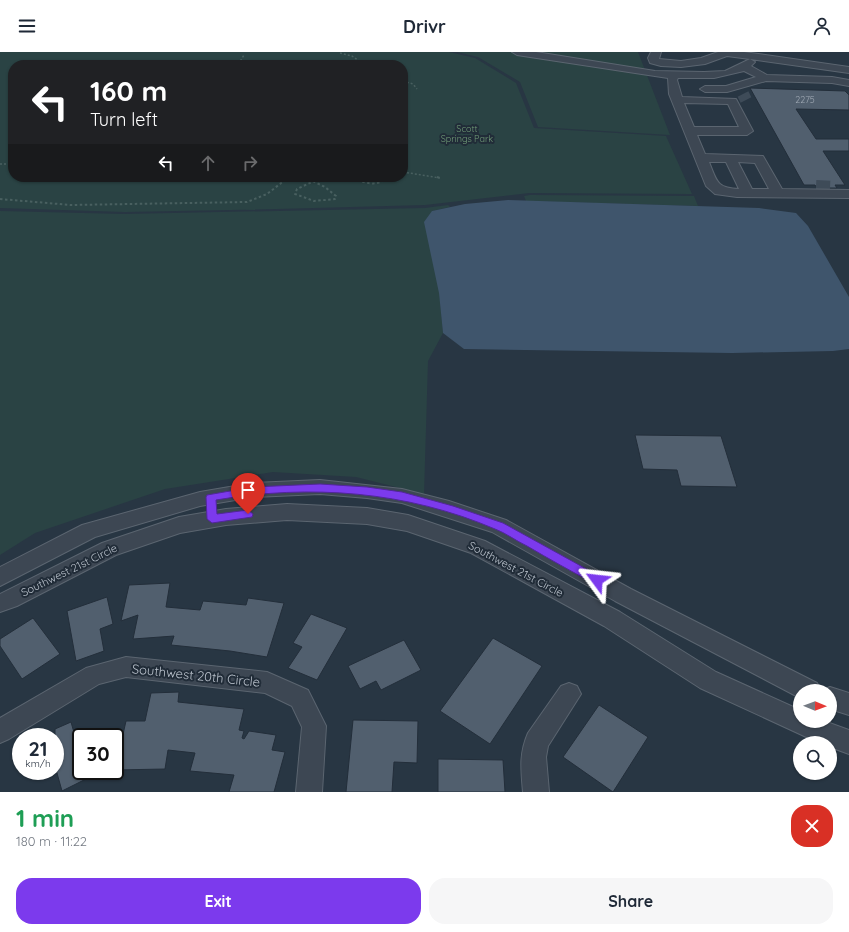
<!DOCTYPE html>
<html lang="en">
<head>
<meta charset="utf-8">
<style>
	body { margin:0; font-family:Quicksand,sans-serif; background:#f6f6f7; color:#1f2937; height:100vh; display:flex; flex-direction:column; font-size:15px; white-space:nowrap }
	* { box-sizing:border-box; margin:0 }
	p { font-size:13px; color:#747a83 }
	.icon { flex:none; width:22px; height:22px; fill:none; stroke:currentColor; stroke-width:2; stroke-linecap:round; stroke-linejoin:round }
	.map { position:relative; height:740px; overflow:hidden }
	.sheet { display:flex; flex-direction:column; background:#fff; flex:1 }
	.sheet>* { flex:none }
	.top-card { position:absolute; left:8px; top:8px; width:400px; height:122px; border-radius:16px; box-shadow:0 1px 3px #0004; background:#202124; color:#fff; overflow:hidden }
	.needle { width:26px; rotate:91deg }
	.tools { position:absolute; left:793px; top:632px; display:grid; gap:8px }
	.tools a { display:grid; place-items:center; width:44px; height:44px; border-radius:50%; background:#fff; box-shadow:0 1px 3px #0004; font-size:20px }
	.speed { position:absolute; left:12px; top:676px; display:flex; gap:8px; font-size:20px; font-weight:700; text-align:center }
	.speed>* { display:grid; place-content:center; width:52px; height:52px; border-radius:50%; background:#fff; box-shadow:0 1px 3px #0004; line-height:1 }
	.speed small { font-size:10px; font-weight:400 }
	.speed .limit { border:2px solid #111; border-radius:6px; background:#fff; color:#111 }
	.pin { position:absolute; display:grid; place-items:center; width:34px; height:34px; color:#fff; margin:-41px -17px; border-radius:50% 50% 50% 0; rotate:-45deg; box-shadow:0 0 4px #0007 }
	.pin .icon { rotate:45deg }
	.me { position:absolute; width:44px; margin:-22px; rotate:300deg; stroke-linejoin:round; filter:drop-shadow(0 0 3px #0008) }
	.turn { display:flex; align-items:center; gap:14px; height:84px; padding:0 16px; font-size:18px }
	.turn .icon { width:52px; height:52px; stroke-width:2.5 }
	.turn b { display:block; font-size:28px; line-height:34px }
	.lanes { display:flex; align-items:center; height:38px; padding:0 16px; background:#0003; justify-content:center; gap:20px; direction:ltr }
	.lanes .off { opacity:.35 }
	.round { display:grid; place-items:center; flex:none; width:42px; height:42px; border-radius:16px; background:#f6f6f7 }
	.headline { display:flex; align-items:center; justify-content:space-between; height:68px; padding:0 16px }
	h1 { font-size:24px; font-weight:800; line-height:30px; color:#1e9e55 }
	.primary-button { display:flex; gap:8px; margin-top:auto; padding:8px 16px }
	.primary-button a { flex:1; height:46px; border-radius:16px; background:#7c3aed; color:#fff; font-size:16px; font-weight:800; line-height:46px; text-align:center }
	.primary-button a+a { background:#f6f6f7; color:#1f2937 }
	header { display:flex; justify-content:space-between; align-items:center; height:52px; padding:0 16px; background:#fff; font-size:18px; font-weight:800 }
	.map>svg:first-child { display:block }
</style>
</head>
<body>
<header><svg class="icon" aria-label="menu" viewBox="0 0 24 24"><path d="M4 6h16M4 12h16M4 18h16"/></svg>Drivr<svg class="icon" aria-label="person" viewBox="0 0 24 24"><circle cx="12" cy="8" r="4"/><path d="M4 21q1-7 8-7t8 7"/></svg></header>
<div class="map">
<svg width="849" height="740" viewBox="0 0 849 740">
	<rect width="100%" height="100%" fill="#283643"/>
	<path fill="#2a4344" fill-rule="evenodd" d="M0 0H449L475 6 516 31 534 76 666 84 692 142 529 141 425 153 277 157 125 160 0 156ZM13 13H403V125H13Z
		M457 0H638L670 83 538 75 520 30 478 5Z
		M530 143 694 144 698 154 526 149 524 144Z
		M448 153 450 155 432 159 443 281 428 309 424 442 356 425 273 420 165 437 35 481 0 503V159L124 162 425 156Z"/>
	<path fill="#3f556c" d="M508 148 759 156 796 161 808 174 849 245V297L833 299 732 301 464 297 443 281 439 241 424 170 432 159 465 152Z"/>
	<path fill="#515f6e" stroke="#232e3a" d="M750 36 845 39 849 43V58L796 57 816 87H849V99H823L845 133H835L837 136H817L815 133H804Z
		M635 383 721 384 737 435 681 434 677 418 643 417Z
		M170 531 166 555 200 558 203 549 246 553 248 546 284 551 267 605 230 599 171 593 174 584 133 587 138 563 121 569 129 533Z
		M107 545 113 572 100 577 104 599 76 609 67 559Z
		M311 562 347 576 317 628 288 616 302 595 293 591Z
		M33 566 60 602 22 627 0 594V587Z
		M493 586 542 614 490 692 440 659Z
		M404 588 421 618 381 638 376 629 360 637 348 614Z
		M179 640 178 650 244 657 239 678 244 679 242 686 244 687 249 679 276 683 272 698 285 700 274 740H229L234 723 190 719 195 701 168 698 165 717 115 718 126 669H145L151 641Z
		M599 653 648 685 613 740 563 705Z
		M353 668 418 669 417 711 394 710 392 740H346Z
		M71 670 75 684 81 681V719H102L62 739 55 714V677Z
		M438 707 503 708 505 740H438Z"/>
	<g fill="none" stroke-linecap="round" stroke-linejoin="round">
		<path stroke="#3e4b58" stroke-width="12" stroke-dasharray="12 5.5" stroke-linecap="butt" d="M743 42 746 48"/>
		<path stroke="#3e4b58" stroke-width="14" stroke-dasharray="14 7" stroke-linecap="butt" d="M816 135 837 136"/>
		<g stroke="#5b6570" stroke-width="2">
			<path id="minor" d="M512 0H536L655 19 704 20 725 19 750 7 727 4 705 12 681 15 661 14 650 11 648 6 651 0H661L659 7 681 9 701 6 718 0H744L849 15V21L750 7 755 10 751 14 767 23 832 25 849 28V34L832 31 766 29 727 40H705L700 37 705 34H726L756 25 744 19 714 26H678L677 28 682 45 736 47 753 79 747 83H697L705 102 763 104 782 137 849 138V146L737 145 715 142 706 134 669 42 668 26 517 3ZM684 51 728 52 739 75H694ZM709 110H726L739 137C716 136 717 129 709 110ZM738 110 755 111 769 137H752Z
				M320 428 402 437 449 449 506 468 631 537 817 631 821 639H800V646L615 549 492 480 402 451 367 446 320 442 253 445 200 454 95 485 0 534V515L82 473 200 440 253 431Z
				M287 452 367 456 408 463 485 489 620 560 716 620 800 658V669H824L849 678V702L830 695V691L815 689 700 636 604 574 471 501 407 479 367 472 287 468 226 473 180 481 116 503 17 554 0 560V542L102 491 179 465 226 457Z
				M126 605 267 620 308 638 326 674 322 740H296L302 675 292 654 265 641 126 625 99 632 9 687 0 691V666L86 616Z
				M569 631 577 634 581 642 548 694 546 705 549 740H523C521 717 519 702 528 681L561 634Z
				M830 635 849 641V663L830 657V639H821Z"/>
		</g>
		<path stroke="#496060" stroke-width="1.5" stroke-dasharray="2 2" stroke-linecap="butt" d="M340 1 352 4 365 13
			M241 13V8L244 3
			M403 29 413 32 417 37
			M0 112H13
			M403 120 440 126
			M303 125 306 126
			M360 125 361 126
			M288 126 290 125
			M386 126 387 125"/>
		<path stroke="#496060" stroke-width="2" stroke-dasharray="2.5 2.5" stroke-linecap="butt" d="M304 125 325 135 336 144 335 147 314 149 295 142 297 137 312 130
			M360 125 363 130C372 132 380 133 387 125
			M437 125 440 126
			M0 147 71 153 247 150 267 142 289 125"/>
		<use href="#minor" fill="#3d4753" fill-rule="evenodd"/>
	</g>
	<path fill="#7c3aed" stroke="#51269a" d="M320 432 367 435 402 440 453 454 503 471 601 525 602 528 601 531H593C571 519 549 507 527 494 516 489 506 481 495 477 406 439 310 432 216 448L217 462 248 458 253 462 252 465 212 471 207 467 206 445 207 443 253 435Z"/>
	<g text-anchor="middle" stroke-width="4" stroke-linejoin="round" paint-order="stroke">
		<g font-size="9" fill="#a0a9b4">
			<text x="805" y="51">2275</text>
		</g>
		<g font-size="9" fill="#729d78" stroke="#212c38">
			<text x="467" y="80">Scott<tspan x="467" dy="10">Springs Park</tspan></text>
		</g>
		<g font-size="11" fill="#bac2cc" stroke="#212c38">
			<text transform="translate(516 517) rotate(28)" y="4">Southwest 21st Circle</text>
			<text transform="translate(69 518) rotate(-26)" y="4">Southwest 21st Circle</text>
		</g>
		<g font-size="13" fill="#bac2cc" stroke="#212c38">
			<text transform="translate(196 623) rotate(6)" y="5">Southwest 20th Circle</text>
		</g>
	</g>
</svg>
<div class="tools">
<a><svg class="needle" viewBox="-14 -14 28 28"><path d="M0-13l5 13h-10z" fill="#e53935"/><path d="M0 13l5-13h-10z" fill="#747a83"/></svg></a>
<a><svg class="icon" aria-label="search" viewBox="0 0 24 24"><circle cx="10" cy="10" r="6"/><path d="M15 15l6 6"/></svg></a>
</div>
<div class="speed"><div>21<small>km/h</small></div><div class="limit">30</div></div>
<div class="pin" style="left:248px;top:462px;background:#d93025"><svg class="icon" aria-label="arrive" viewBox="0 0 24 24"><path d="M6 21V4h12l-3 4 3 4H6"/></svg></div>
<svg class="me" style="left:597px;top:528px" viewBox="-20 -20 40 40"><path d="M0-17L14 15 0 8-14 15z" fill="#7c3aed" stroke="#fff" stroke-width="4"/></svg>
<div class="top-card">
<div class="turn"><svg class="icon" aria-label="left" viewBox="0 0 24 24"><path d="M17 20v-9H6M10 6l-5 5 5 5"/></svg><div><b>160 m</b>Turn left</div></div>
<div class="lanes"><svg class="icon" aria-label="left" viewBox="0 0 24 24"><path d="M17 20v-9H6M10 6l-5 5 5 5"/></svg><svg class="icon off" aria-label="ahead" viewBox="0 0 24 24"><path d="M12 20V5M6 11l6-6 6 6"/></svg><svg class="icon off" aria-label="right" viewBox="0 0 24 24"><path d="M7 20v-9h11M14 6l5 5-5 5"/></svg></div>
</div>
</div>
<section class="sheet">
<div class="headline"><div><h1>1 min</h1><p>180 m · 11:22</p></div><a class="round" style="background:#d93025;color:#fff"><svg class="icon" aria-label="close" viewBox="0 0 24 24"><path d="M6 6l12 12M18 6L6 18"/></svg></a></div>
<div class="primary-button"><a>Exit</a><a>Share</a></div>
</section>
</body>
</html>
